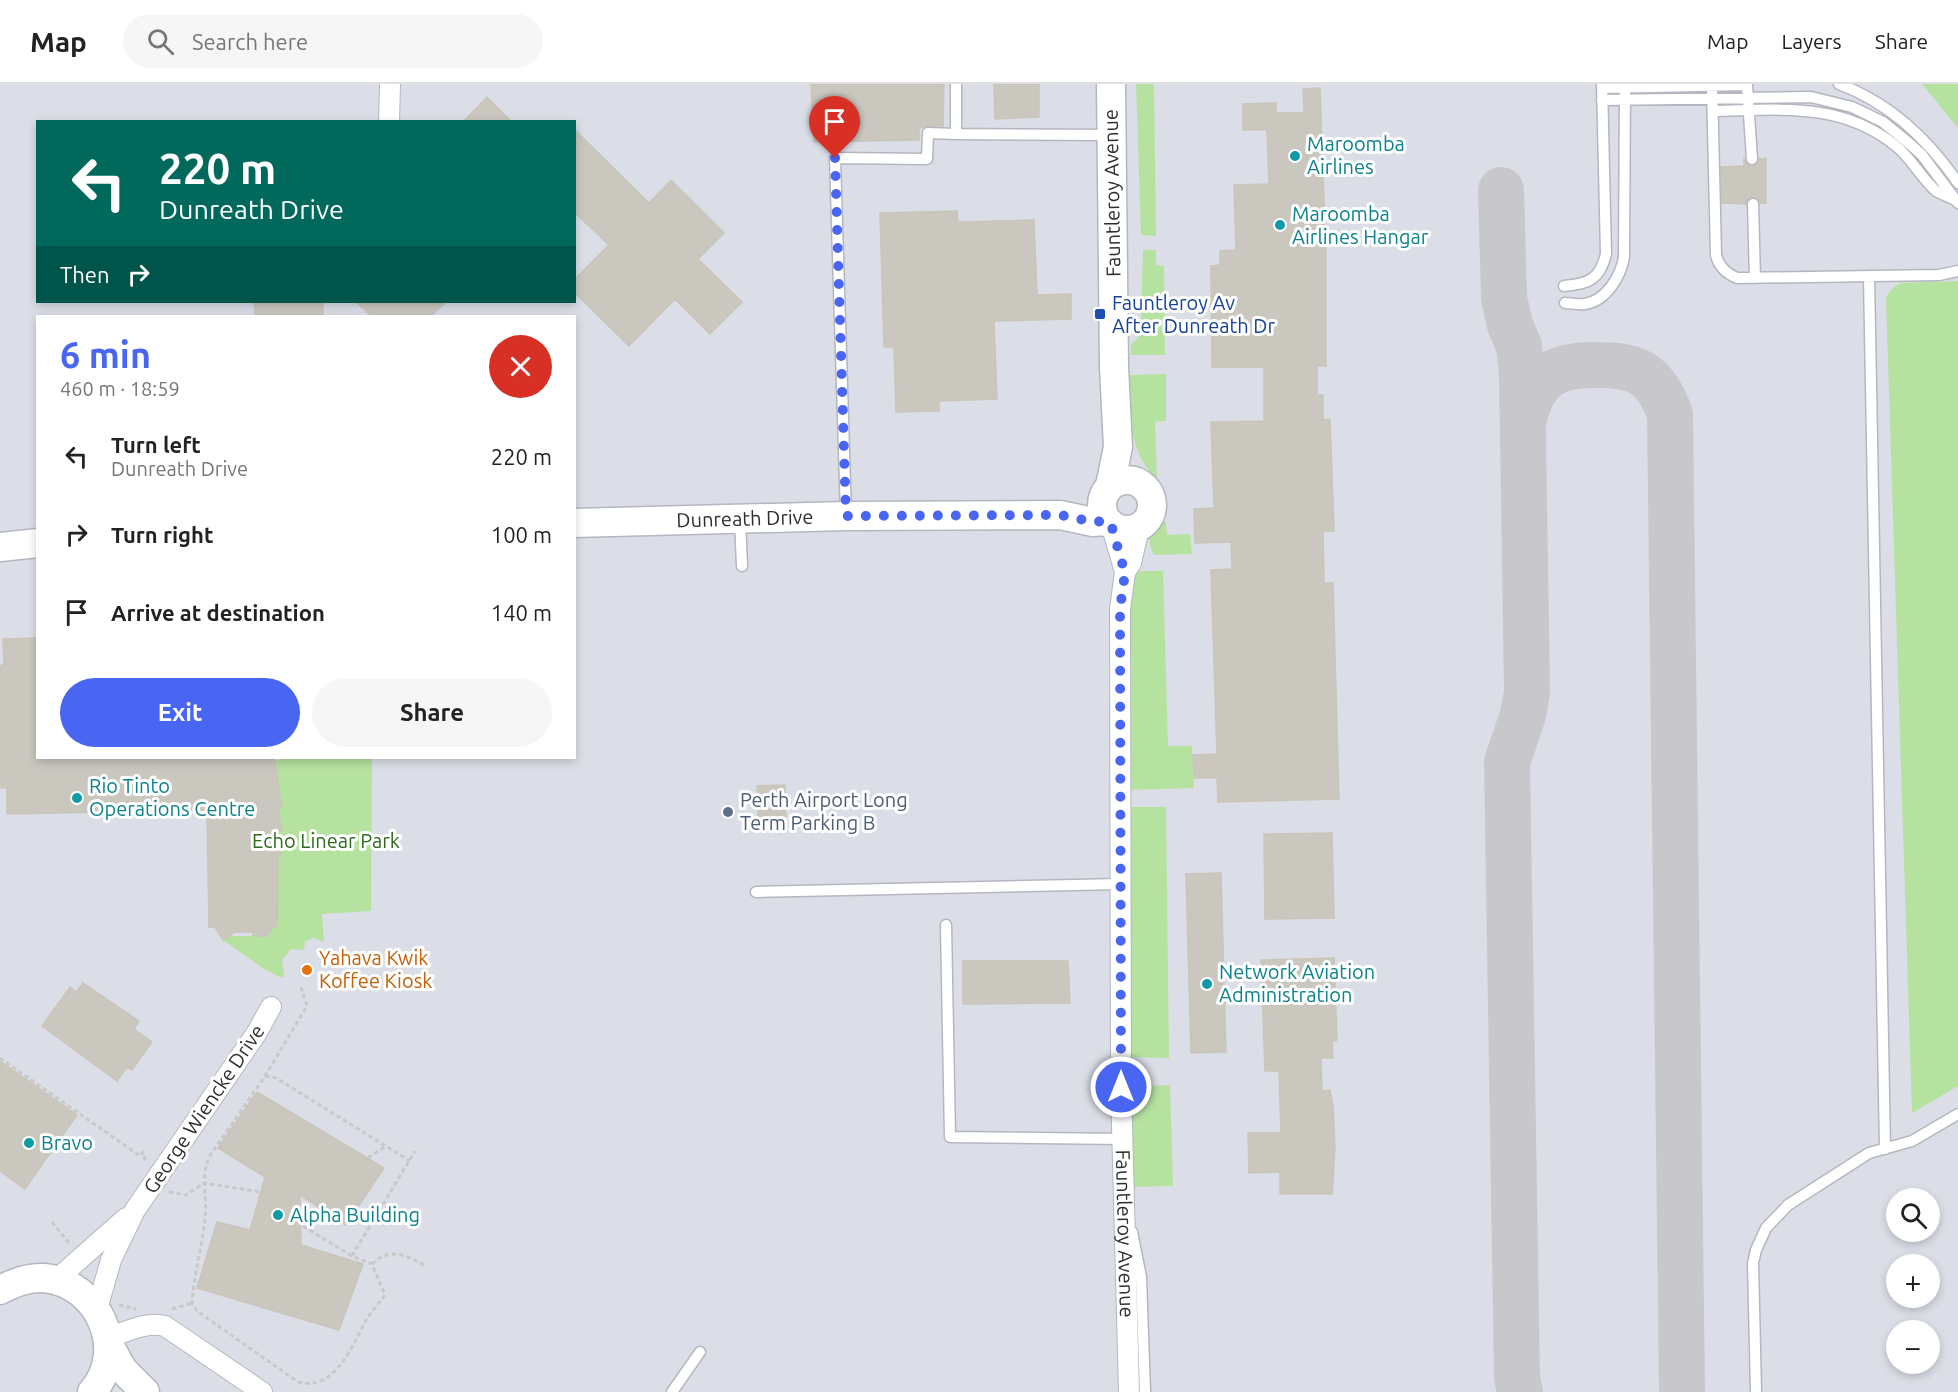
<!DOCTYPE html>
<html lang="en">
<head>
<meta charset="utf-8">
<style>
	body { margin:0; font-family:Ubuntu,sans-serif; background:#f6f6f6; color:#222; height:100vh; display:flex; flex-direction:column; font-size:22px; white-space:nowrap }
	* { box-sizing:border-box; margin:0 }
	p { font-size:20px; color:#767676 }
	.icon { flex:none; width:33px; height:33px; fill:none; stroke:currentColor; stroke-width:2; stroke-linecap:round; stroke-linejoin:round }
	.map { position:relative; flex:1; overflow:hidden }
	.side { position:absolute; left:36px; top:231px; width:540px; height:444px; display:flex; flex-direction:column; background:#fff; border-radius:0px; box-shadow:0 3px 9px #0003 }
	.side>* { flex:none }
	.top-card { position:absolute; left:36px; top:36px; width:540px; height:183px; border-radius:0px; box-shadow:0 3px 9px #0003; background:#00695c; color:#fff; overflow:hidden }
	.controls { position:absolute; left:1886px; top:1104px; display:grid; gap:12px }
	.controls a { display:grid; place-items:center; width:54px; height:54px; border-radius:50%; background:#fff; box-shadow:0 3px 9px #0003; font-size:30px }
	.pin { position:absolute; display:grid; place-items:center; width:51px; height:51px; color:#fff; margin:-62px -26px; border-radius:50% 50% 50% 0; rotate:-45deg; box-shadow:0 0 6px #0007 }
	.pin .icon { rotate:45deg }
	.me { position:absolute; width:66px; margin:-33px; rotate:0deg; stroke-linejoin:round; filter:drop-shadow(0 0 4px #0008) }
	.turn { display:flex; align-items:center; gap:21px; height:126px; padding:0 24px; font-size:27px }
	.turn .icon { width:78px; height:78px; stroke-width:2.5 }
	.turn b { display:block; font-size:42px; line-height:51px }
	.then { display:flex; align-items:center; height:57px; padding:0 24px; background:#0003; gap:12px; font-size:22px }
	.round { display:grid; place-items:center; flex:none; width:63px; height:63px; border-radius:32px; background:#f6f6f6 }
	.overview { display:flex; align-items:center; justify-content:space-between; height:102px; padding:0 24px }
	h1 { font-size:36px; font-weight:600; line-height:45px; color:#4966f3 }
	.cta { display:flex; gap:12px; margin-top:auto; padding:12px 24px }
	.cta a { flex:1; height:69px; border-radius:36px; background:#4966f3; color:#fff; font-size:24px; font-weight:600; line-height:69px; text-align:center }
	.cta a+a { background:#f6f6f6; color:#222 }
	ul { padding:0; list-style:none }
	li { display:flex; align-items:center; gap:18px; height:78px; padding:0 24px }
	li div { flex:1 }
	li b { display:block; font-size:22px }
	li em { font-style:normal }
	header { display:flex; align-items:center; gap:36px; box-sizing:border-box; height:84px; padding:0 30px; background:#fff; border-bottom:2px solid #e0e0e0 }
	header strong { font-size:28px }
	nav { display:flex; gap:33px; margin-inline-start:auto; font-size:21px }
	.search { width:420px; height:54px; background:#f6f6f6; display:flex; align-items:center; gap:15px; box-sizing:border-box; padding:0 21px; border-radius:33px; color:#767676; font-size:22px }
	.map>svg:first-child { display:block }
</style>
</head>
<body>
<header>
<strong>Map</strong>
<div class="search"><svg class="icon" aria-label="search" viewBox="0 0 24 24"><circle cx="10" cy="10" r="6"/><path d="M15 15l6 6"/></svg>Search here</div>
<nav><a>Map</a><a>Layers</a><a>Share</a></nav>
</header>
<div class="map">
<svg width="1958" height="1308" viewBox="0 0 1958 1308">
	<rect width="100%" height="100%" fill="#eee9e1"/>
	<path fill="#dcdee7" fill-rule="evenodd" d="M0 0H1958V1308H0ZM38 38H574V218H38ZM38 232H574V674H38ZM1896 1114H1929V1148H1896ZM1896 1180H1929V1214H1896ZM1896 1246H1929V1280H1896Z"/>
	<path fill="#b6e2a0" d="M1136 0H1154L1156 152 1141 151Z
		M1922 0H1958V44Z
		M1143 166H1156V181L1164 182 1165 271H1131V260L1138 254 1141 236Z
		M1958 197V1002L1912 1029 1886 215C1888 207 1894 202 1901 199Z
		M1166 290V337L1155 338 1157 396C1128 367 1129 329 1128 291Z
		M1163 438H1166L1167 451 1190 450 1192 470 1155 471C1145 459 1150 446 1163 438Z
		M1142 487H1163L1168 662H1192L1194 704 1126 706 1127 505 1134 489Z
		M280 674H372L371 827 322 830 324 858 313 854 305 858 304 866 291 865 282 876 284 891 282 894 264 885 223 856 230 852H266L277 839 278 773 281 770 279 753 274 750 282 746 279 731 275 727 282 723 278 698 273 699 258 679 279 676Z
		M1126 723H1166L1169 974 1128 973Z
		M1170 1001 1173 1102 1124 1103 1121 1003Z"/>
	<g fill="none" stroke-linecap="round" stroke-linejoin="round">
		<path stroke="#c8c8cc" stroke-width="46" d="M1501 106 1504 214 1510 241 1519 262 1522 289 1527 608 1523 631 1507 678 1517 1294 1520 1308
			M1523 338C1533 294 1553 280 1597 281 1639 281 1655 290 1670 330L1682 1308"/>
	</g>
	<path fill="#cac7bf" stroke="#cac5ba" stroke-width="1.5" d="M811 0H944L943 42H928L919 44V56L814 58Z
		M994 0H1039V33L995 35Z
		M1320 4 1326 177V282H1317V311H1323V336L1330 335 1334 447H1323L1324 499H1333L1339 715 1218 718 1217 694H1194L1193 671 1217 670 1211 486 1232 485 1231 458 1195 459 1194 425 1214 424 1211 338 1264 337V283H1212L1211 182 1220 181V167L1236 166 1234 101 1269 100 1267 46H1243V20L1276 19V29H1304L1303 5Z
		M487 13 512 38H463Z
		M574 45 649 119 671 96 724 149 698 175 742 218 710 250 675 215 629 262 574 208V196L609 161 574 128Z
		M1766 74V119H1760L1759 116 1753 113 1749 114 1746 120 1722 119 1721 83 1744 82V75L1748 81 1753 82 1758 79 1759 75Z
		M957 127 958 138 1034 136 1037 211 1071 210V235L994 237 997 315 939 317V327L896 328 894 263H884L880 129Z
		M254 218H323V232H255Z
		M356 218H446L431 232H372Z
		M38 554V674H274L282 723 278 725 282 746 279 747 281 770 278 772 277 840 266 852H253V848H235L223 856 215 843H209L207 726 7 730V704H1L0 582 4 580 3 555Z
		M785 701 786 732 758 733 757 702Z
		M1332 749 1334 834 1265 835 1264 750Z
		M1221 789 1226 968 1191 969 1186 790Z
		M1334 874 1337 956 1332 958 1333 974H1321L1322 1007 1330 1006 1333 1023 1335 1063 1332 1110H1280V1088L1249 1089 1248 1049H1281L1279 987H1265L1261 876Z
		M963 877H1068L1070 919 963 920Z
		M83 899 139 937 134 945 152 958 132 986 127 983 117 997 42 942 70 903 76 908Z
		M0 977 77 1031 25 1105 0 1087Z
		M257 1008 384 1084 346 1141 300 1111 301 1161 363 1180 339 1246 197 1204 217 1138 250 1146 265 1093 218 1064Z"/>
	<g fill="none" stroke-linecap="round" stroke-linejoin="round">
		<g stroke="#b4b7c0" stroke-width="13">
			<path id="lane" d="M1839 0C1890 19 1928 55 1958 99
				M1712 3 1716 171C1719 183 1726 189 1737 194L1939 191 1958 187
				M1602 4 1747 1 1752 75
				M1602 16 1811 13 1852 23 1883 38 1910 60 1922 71 1958 119
				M1713 27C1779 26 1841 17 1896 62 1912 75 1921 94 1936 107 1941 110 1947 112 1953 115
				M956 50 1111 51
				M1753 120 1755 194
				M1869 192 1885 1065
				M1564 202C1589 200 1600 195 1606 170L1602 0
				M1565 219C1571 219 1579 221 1585 220 1606 217 1621 192 1624 173L1625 0
				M846 432 835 74 927 75 928 49 956 50V0
				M740 435 742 482
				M756 808 1120 800
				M946 841 950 1053 1123 1055
				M1132 1148 1141 1193 1145 1308
				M672 1308 700 1268
				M1756 1308 1753 1179 1756 1166 1766 1144 1788 1121 1869 1069 1912 1057 1958 1030"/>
		</g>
		<g stroke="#b4b7c0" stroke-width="22">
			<g id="street">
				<path d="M389 38 390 0"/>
				<path id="s1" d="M1111 440 1125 488 1120 525 1121 1003 1129 1308"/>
				<path d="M1125 488 1131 479 1139 444"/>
				<path d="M56 1196 126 1134"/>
				<path d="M97 1225 111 1176 135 1126 256 950 271 923"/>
				<path d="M108 1254C126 1248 146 1237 165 1242L262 1308"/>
			</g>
		</g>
		<g stroke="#b4b7c0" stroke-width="31">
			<g id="secondary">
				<circle cx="1127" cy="421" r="25"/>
				<path d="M1110 402 1118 363 1114 283 1111 0"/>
				<path id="s2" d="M574 439 846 432 1060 431 1093 438 1107 437"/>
				<path d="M0 463 38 459"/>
				<path d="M0 1206C14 1199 28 1193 44 1194 98 1199 129 1266 92 1308"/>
				<path d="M108 1259 123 1286 145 1308"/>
			</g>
		</g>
		<path stroke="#c9c9c9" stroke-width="3" stroke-dasharray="4.5 3" stroke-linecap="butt" d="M301 903 307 922 265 992 211 1070C199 1091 208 1112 205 1135 202 1163 194 1191 192 1219L197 1227 298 1298C337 1308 353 1258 368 1233 373 1226 380 1218 385 1211L372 1180 352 1172 301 1141
			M0 974 140 1072 143 1068 146 1079
			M265 992 276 994 410 1077
			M368 1074 386 1062
			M169 1108 186 1111 204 1099 261 1108
			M52 1138 69 1159
			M352 1172 415 1067
			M372 1180C390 1162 409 1172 427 1183
			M119 1221 136 1225
			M172 1225 192 1219"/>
		<use href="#lane" stroke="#fff" stroke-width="10"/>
		<use href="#street" stroke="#fff" stroke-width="20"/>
		<use href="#secondary" stroke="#fff" stroke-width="28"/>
	</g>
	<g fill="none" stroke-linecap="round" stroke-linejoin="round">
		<path stroke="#4966f3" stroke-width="10" stroke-dasharray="0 18" d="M835 74 846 432 1060 431 1093 438 1107 437 1111 440 1125 489 1120 525 1121 1003"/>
	</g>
	<g fill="#0f9aa8" stroke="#fff" stroke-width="2">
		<circle cx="1295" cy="72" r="6"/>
		<circle cx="1280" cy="141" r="6"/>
		<circle cx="77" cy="714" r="6"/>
		<circle cx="1207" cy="900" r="6"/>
		<circle cx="29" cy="1059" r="6"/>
		<circle cx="278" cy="1131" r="6"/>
	</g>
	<rect fill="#1a4fb4" stroke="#fff" stroke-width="2" x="1094" y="224" width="12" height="12" rx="3"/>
	<circle fill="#5c6f8a" stroke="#fff" stroke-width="2" cx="728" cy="728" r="6"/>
	<circle fill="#e8710a" stroke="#fff" stroke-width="2" cx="307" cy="886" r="6"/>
	<g text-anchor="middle" stroke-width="6" stroke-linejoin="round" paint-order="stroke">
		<g font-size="20" fill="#0d838f" stroke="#fff" text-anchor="start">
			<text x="1307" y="67">Maroomba<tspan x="1307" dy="23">Airlines</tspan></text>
			<text x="1292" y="137">Maroomba<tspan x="1292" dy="23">Airlines Hangar</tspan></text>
			<text x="89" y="709">Rio Tinto<tspan x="89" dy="23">Operations Centre</tspan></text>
			<text x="1219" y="895">Network Aviation<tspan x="1219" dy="23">Administration</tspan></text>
			<text x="41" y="1066">Bravo</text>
			<text x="290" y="1138">Alpha Building</text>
		</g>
		<g font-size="20" fill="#2e2e2e" stroke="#fff">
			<text transform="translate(1112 109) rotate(-91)" y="7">Fauntleroy Avenue</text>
			<text dy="7" stroke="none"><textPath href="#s2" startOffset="171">Dunreath Drive</textPath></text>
			<text transform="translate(204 1025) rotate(-56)" y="7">George Wiencke Drive</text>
			<text dy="7" stroke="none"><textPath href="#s1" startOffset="712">Fauntleroy Avenue</textPath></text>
		</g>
		<g font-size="20" fill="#164399" stroke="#fff" text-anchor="start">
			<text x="1112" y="226">Fauntleroy Av<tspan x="1112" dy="23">After Dunreath Dr</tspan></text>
		</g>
		<g font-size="20" fill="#4e5e75" stroke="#fff" text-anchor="start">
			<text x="740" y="723">Perth Airport Long<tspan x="740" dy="23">Term Parking B</tspan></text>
		</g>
		<g font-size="20" fill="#2d6a1e" stroke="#fff">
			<text x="326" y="764">Echo Linear Park</text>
		</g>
		<g font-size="20" fill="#c56008" stroke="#fff" text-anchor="start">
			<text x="319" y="881">Yahava Kwik<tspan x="319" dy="23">Koffee Kiosk</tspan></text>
		</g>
	</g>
</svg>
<div class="controls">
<a><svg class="icon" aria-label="search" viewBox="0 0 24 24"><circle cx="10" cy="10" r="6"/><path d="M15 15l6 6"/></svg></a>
<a>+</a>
<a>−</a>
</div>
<div class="pin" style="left:835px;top:74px;background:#d93025"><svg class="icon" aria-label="arrive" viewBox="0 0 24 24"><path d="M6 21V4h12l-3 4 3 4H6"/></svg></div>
<svg class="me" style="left:1121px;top:1003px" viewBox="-20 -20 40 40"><circle r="17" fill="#4966f3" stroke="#fff" stroke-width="3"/><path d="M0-11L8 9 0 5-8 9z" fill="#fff"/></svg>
<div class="top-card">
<div class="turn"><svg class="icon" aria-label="left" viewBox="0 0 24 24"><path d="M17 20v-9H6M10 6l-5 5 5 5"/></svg><div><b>220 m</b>Dunreath Drive</div></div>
<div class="then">Then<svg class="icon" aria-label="right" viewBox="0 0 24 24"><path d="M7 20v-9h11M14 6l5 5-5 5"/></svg></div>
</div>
<section class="side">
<div class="overview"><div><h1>6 min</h1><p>460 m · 18:59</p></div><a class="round" style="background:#d93025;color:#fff"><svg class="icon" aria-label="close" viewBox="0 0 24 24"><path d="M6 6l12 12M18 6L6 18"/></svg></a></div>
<ul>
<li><svg class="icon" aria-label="left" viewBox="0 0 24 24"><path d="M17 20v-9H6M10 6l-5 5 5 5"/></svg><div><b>Turn left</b><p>Dunreath Drive</p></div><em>220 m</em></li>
<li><svg class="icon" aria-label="right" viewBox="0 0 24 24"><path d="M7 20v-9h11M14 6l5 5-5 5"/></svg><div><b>Turn right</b></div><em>100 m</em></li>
<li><svg class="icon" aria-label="arrive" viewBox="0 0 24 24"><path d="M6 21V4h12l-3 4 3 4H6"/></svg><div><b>Arrive at destination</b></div><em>140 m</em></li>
</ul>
<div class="cta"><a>Exit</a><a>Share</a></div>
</section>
</div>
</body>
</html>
